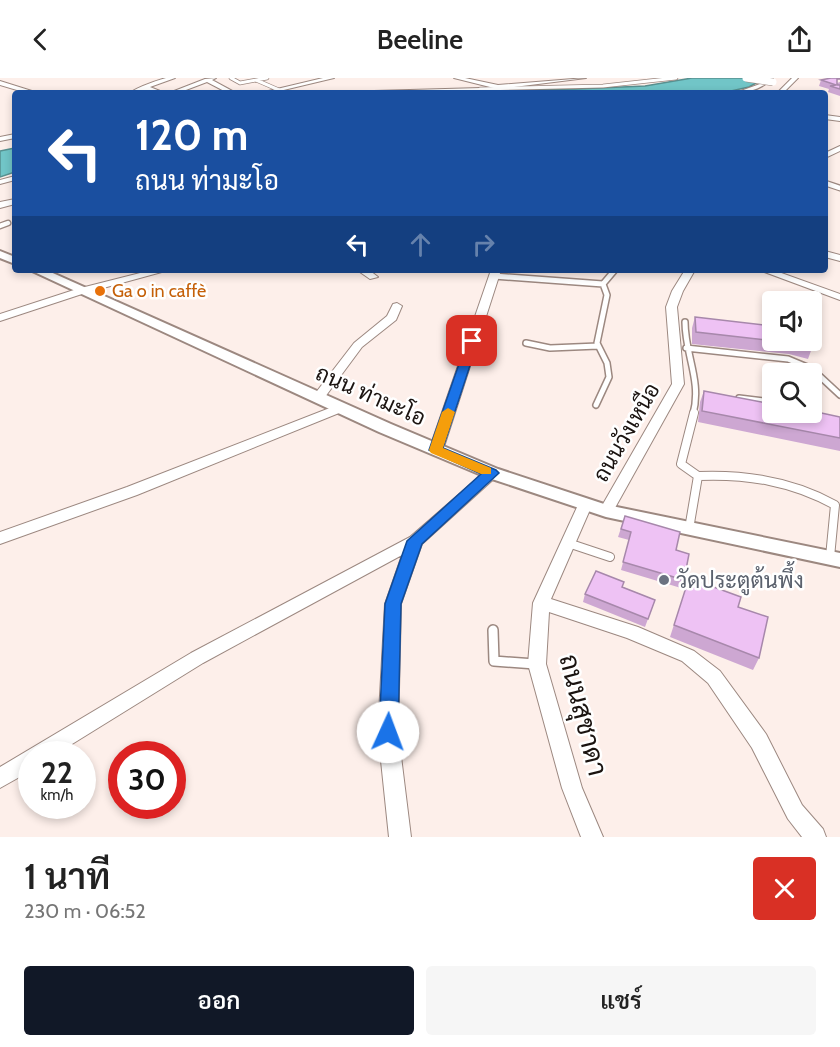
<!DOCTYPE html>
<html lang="th">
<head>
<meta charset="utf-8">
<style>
	body { margin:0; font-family:Cabin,Sarabun,sans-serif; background:#f6f6f6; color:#222; height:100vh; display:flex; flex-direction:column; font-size:22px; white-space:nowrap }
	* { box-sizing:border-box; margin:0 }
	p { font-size:20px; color:#767676 }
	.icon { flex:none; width:33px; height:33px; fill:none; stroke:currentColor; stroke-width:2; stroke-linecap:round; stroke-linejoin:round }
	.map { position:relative; height:759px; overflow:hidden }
	.side { display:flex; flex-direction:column; background:#fff; flex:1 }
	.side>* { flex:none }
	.hud { position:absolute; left:12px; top:12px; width:816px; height:183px; border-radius:6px; box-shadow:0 3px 9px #0003; background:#1a4fa0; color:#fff; overflow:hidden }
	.tools { position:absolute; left:762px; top:213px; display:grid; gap:12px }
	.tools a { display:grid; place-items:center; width:60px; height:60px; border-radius:6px; background:#fff; box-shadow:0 3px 9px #0003; font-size:30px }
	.speed { position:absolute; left:18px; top:663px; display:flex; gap:12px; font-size:30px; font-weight:700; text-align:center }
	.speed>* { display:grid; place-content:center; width:78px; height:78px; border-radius:50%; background:#fff; box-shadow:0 3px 9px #0003; line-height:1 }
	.speed small { font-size:15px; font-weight:400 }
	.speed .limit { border:9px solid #d22; background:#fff; color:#111 }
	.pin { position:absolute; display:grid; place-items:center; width:51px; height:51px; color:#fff; margin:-26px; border-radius:12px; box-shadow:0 3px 9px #0006 }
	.me { position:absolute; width:66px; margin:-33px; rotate:2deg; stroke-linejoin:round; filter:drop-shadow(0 0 4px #0008) }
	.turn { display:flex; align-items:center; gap:21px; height:126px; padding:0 24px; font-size:27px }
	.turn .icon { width:78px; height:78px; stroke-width:2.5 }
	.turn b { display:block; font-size:42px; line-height:51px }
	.lanes { display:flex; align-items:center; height:57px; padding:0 24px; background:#0003; justify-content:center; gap:30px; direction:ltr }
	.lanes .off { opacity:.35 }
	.round { display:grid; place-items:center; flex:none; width:63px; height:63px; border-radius:6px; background:#f6f6f6 }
	.overview { display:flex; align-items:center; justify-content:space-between; height:102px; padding:0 24px }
	h1 { font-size:36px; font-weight:600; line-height:45px }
	.primary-button { display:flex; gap:12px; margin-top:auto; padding:12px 24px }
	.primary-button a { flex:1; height:69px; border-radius:6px; background:#111827; color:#fff; font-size:24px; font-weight:600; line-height:69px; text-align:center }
	.primary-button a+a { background:#f6f6f6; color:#222 }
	header { display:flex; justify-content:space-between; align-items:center; height:78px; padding:0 24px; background:#fff; font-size:27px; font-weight:600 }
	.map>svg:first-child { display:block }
</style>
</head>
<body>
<header><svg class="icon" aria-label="back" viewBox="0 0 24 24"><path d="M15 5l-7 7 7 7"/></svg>Beeline<svg class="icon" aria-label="share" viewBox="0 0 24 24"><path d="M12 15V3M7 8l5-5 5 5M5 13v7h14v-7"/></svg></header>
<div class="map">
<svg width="840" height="759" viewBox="0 0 840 759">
	<rect width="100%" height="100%" fill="#fdefea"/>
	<path fill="#71c5c7" stroke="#579090" stroke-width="1.5" d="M692 0H765L749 9 722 15H388L575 11 645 8Z
		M15 70V94L0 99V73Z"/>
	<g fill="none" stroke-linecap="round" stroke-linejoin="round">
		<g stroke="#9c8880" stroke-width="4.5">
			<path id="service-far4" d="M231 0 240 5 267 0
				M256 2 279 12
				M480 11 603 8 676 0"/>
		</g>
		<g stroke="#9c8880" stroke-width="7">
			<path id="service-far3" d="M825 105 840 110
				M0 148 8 145
				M613 194 615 192"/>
		</g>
		<g stroke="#9c8880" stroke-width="8">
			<path id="service-far2" d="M494 198 603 206
				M685 244C685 277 702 303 693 336
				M526 265 550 270 598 268
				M686 270 788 281 812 291 840 317
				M739 320 772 324
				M596 327 609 299 607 285 597 265 607 217 603 206 614 193"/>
		</g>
		<g stroke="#9c8880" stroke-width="10">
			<path id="service-far1" d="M694 335 681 386 698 398
				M689 451 698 398C747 396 792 403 835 427L830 479
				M568 465 610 479"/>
		</g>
		<g stroke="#9c8880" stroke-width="12">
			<path id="service" d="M493 552 494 583 535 586"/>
		</g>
		<g stroke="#9c8880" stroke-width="2">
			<path id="minor" d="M166 0H175L150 9 165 15 148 12 129 15C141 8 152 4 166 0Z
				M216 0 212 2 236 15H228L207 4 178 15H169L205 1Z
				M323 0H334L271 15H260Z
				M454 0H465L498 7 586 0 498 11Z
				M767 0H773C763 10 749 15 735 15L760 6Z
				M792 0H798L783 15H777Z
				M0 3 35 14 36 15H27L0 7Z
				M481 10 479 13 371 15 374 13Z
				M825 37 840 39V43L825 41Z
				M15 56V60L0 63V59Z
				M840 68V73L825 80V75Z
				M15 98V102L0 106V102Z
				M15 121V126L0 130V124Z
				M825 173 840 177V183L825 179Z
				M152 192H169L85 215 0 243V236L77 211Z
				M357 192H369L378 199 370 201Z
				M491 192H501L443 372 441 375H431L429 372Z
				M685 192H695L683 213 677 229 684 306 611 437H601L599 433 672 306 666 229 672 213Z
				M759 192H773L840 216V222Z
				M397 225 402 228 396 242 362 269 322 323H314L312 320 314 317 354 265 387 238 393 226Z
				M340 326 346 330 344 333 137 417 0 466V454L127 409Z
				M492 390 499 395 497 398 422 466 401 526 398 654 411 759H389L378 654 385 526 402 477 203 585 56 676H32V692L0 710V689L191 575 410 459 487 392Z
				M585 422 590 423 592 427 551 521 638 549 694 573 720 593 766 656 802 727 823 751 826 759H802L788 741 752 670 708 605 682 583 627 560 549 534 546 586 582 710 603 759H581L562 710 528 586 533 525 578 427 580 423Z"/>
		</g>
		<g stroke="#9c8880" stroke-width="4">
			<path id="tertiary" d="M0 173 15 179V186L0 180Z
				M30 192H46L391 346 498 391 607 427 840 475V489L606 439 486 399 379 354Z"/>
		</g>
		<use href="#service-far4" stroke="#fff" stroke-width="3"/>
		<use href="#service-far3" stroke="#fff" stroke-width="4.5"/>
		<use href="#service-far2" stroke="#fff" stroke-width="5"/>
		<use href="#service-far1" stroke="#fff" stroke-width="8"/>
		<use href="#service" stroke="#fff" stroke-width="9"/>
		<use href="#minor" fill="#fff" fill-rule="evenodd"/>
		<use href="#tertiary" fill="#fff" fill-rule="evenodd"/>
		<g stroke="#9c8880" stroke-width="8" stroke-linecap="butt">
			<path id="minor-bridge" d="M746 0 773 4"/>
		</g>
		<use href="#minor-bridge" stroke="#fff" stroke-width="7"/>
	</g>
	<path fill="#cda7d2" d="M837 1V5L840 4V18L828 14 829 11 819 8 821 2Z
		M695 239 811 262 812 270 808 281 789 276 692 266V250Z
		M704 313 840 339V373L698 344 700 324Z
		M625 438 676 472 684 502 681 510 621 492 629 462 618 459Z
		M689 500 738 529 759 580 753 592 670 559Z
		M623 509 655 522 645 549 583 524 585 516Z"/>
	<path fill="#eec2f4" stroke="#a788ab" stroke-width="1.5" d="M831 0H840V1H837V7H840V11L830 8 836 7 821 2Z
		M695 239 772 248V262H811L812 270 793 265 696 254Z
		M704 313 772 326V334H812V333L840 339V360L702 333Z
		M625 438 680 454 676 472 689 476 684 502 623 484 631 454 621 451Z
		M596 493 624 504 622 509 655 522 648 541 585 516Z
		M689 500 741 519 738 529 768 539 759 580 674 547Z"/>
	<path fill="#1a73e8" stroke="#114b97" stroke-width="1.5" d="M472 260 478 263 443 370 496 392 499 395 422 466 401 526 398 654 395 661 388 663 382 661 379 654 385 526 407 463 481 396 429 372 467 263Z"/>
	<path fill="#f59e0b" d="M448 330 455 334 443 370 491 390V396H481L431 375 429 372 442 334Z"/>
	<circle fill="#e8710a" stroke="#fff" stroke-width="2" cx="100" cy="213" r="6"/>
	<circle fill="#6b7280" stroke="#fff" stroke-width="2" cx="664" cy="502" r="6"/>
	<g text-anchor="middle" stroke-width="5" stroke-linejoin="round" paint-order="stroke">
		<g font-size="18" fill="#c56008" stroke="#fff" text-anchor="start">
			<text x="112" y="219">Ga o in caffè</text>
		</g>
		<g font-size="22" fill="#1a1310" stroke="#fff">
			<text transform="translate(371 317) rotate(24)" y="8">ถนน ท่ามะโอ</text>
			<text transform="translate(626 354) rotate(-60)" y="8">ถนนวังเหนือ</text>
		</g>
		<g font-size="22" fill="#5b616d" stroke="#fff" text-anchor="start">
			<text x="676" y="510">วัดประตูต้นพึ้ง</text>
		</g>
		<g font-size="27" fill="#1a1310" stroke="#fff">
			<text transform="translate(583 637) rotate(76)" y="9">ถนนสุชาดา</text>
		</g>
	</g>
</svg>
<div class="tools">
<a><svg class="icon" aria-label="sound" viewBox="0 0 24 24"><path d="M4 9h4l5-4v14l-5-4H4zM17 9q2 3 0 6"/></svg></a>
<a><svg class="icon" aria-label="search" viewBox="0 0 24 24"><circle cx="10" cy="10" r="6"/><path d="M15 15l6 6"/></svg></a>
</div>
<div class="speed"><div>22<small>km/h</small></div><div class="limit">30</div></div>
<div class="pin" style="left:472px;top:263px;background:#d93025"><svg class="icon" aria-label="arrive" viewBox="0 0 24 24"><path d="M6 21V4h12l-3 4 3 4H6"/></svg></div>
<svg class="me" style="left:388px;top:654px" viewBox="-20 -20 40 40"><circle r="19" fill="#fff"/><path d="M0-13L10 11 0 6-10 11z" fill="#1a73e8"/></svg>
<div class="hud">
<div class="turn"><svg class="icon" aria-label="left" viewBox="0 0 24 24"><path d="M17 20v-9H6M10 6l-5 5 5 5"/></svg><div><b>120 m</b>ถนน ท่ามะโอ</div></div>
<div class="lanes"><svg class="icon" aria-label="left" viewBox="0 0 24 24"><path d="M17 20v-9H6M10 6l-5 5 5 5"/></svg><svg class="icon off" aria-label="ahead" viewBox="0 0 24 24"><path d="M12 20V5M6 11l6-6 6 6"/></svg><svg class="icon off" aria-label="right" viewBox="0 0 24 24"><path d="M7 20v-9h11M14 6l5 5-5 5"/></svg></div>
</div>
</div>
<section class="side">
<div class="overview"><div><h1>1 นาที</h1><p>230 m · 06:52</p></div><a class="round" style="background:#d93025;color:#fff"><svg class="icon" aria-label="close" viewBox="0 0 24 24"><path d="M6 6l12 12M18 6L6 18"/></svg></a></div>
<div class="primary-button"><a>ออก</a><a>แชร์</a></div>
</section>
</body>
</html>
